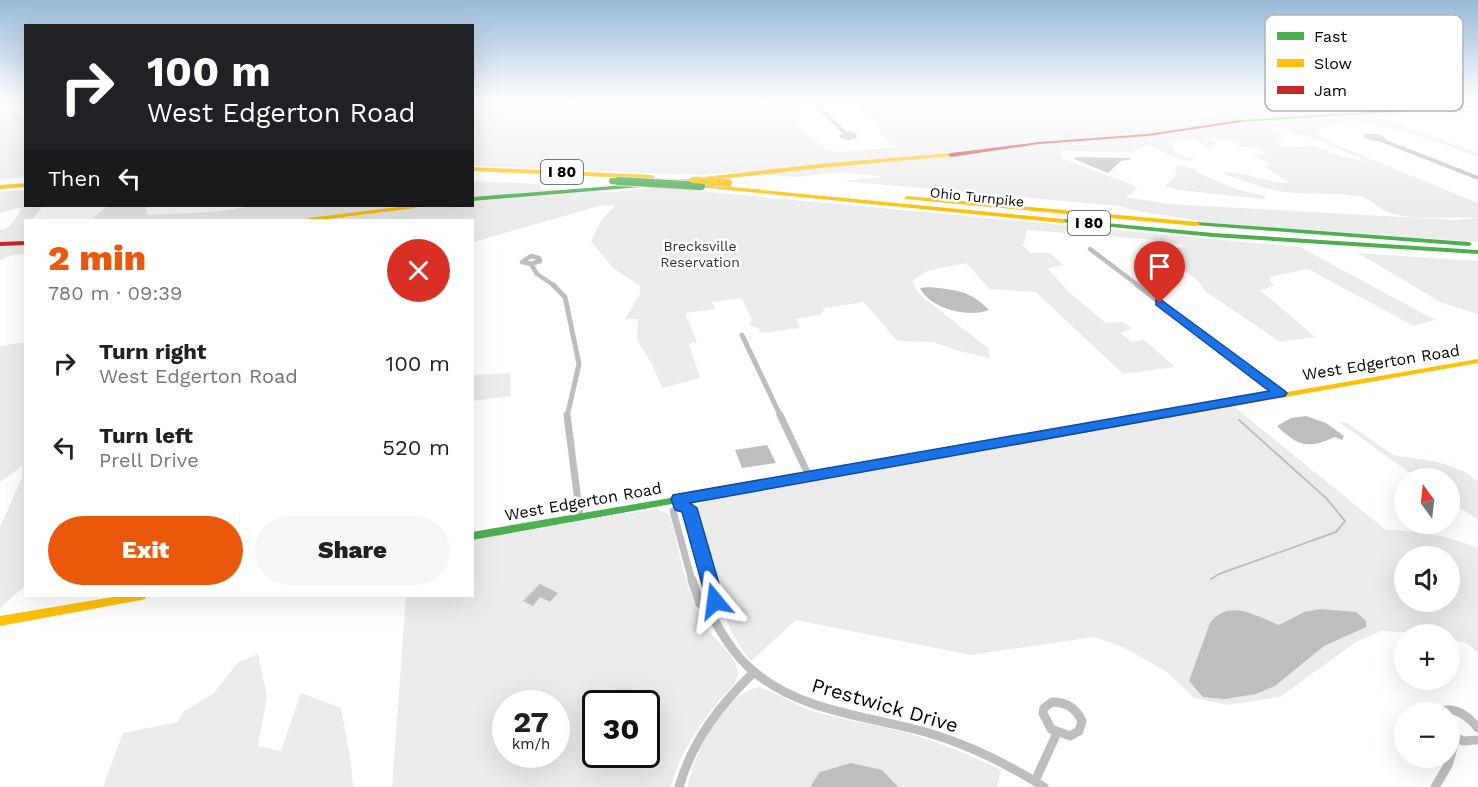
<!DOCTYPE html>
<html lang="en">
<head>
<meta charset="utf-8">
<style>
	body { margin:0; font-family:"Work Sans",sans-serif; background:#f6f6f6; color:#202124; height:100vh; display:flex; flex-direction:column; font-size:22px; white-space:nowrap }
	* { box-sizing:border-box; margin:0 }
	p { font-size:20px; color:#757577 }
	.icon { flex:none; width:33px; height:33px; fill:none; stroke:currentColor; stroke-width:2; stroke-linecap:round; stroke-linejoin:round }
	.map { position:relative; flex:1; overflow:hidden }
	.panel { position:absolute; left:24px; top:219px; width:450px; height:378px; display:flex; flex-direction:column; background:#fff; border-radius:0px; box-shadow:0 6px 24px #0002 }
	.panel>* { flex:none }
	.banner { position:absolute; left:24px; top:24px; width:450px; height:183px; border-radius:0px; box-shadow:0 6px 24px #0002; background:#202124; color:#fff; overflow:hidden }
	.needle { width:39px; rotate:345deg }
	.controls { position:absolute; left:1394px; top:468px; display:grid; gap:12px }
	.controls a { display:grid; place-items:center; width:66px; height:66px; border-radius:50%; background:#fff; box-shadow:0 6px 24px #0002; font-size:30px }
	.speed { position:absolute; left:492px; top:690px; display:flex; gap:12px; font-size:30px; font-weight:700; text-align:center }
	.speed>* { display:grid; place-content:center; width:78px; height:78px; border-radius:50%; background:#fff; box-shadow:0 6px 24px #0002; line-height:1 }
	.speed small { font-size:15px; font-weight:400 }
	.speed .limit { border:3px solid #111; border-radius:9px; background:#fff; color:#111 }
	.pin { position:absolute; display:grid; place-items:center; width:51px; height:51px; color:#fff; margin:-62px -26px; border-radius:50% 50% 50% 0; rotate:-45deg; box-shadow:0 0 6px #0007 }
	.pin .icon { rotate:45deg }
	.me { position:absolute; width:66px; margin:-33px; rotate:344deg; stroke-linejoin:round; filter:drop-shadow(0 0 4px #0008) }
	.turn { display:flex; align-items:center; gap:21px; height:126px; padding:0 24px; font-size:27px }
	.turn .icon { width:78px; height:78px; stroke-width:2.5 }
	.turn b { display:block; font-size:42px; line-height:51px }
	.then { display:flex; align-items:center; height:57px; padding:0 24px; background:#0003; gap:12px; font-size:22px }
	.round { display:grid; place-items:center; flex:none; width:63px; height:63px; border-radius:32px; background:#f6f6f6 }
	.summary { display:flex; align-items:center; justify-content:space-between; height:102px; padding:0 24px }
	h1 { font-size:36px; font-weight:800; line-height:45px; color:#ea580c }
	.primary-button { display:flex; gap:12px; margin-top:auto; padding:12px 24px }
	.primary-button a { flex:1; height:69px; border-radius:36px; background:#ea580c; color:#fff; font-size:24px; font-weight:800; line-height:69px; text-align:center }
	.primary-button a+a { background:#f6f6f6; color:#202124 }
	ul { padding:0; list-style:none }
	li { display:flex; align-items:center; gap:18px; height:84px; padding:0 24px }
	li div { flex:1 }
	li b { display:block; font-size:22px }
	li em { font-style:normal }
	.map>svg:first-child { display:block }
</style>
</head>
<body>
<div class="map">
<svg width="1478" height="787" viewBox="0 0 1478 787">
	<rect width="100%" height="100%" fill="#fff"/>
	<path fill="#ebebeb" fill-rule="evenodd" d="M484 100H561L578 104 598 100H745L800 109 794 112 801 131 829 151 840 152 896 147 879 132 882 126 855 105 862 104 861 100H1282L1318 104 1333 102 1331 100H1478V112L1382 117 1478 153V157C1442 144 1347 103 1315 133L1334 144 1478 203V242L1209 223C1180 216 1148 215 1120 206L842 181 883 177 845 172 797 177 732 172 703 175 473 166 472 111 484 103ZM1278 127 1323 142 1368 162 1336 155 1315 146 1283 147 1275 142 1285 139 1280 136 1283 133 1268 128ZM1205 135 1219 140H1237L1239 146C1249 149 1258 144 1265 154L1253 155 1271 165 1265 167 1290 183C1267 184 1246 170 1222 173 1241 180 1264 189 1284 192 1309 195 1333 192 1358 196 1372 198 1378 209 1390 213 1415 221 1451 216 1478 218L1456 220 1167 204 1126 197 1137 189 1133 185 1064 159 1060 151 1133 152 1147 145C1165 149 1175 165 1196 159 1183 156 1173 155 1171 141L1196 139 1206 147 1212 148 1216 143 1202 136Z
		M25 114V177L0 179V117Z
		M1177 165 1196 169 1198 173 1236 189 1265 196 1263 199 1179 190 1165 186 1175 176Z
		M473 181 540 184 541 189 614 192 656 187 1300 247 1435 320 1414 326 1308 269 1269 277 1274 286 1260 290 1315 337 1280 342 1205 291C1196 273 1173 266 1157 254L1185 246 1168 241 1027 230 1023 246 1031 253H1050L1063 265 1048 269 1070 293 1106 323 1122 322 1132 328 1121 333 1131 342 1144 340 1175 367 1123 374 1036 292 990 289 966 263 927 271 912 281 919 294 988 348 990 358 959 351 933 342 897 341 864 302 825 308 820 315 796 319 800 328 762 333 758 328 749 325 752 319 741 298 712 302 715 309 685 313 697 342 689 344 700 378 662 388 653 366 637 340 638 319H625L640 294V286L613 268 591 241 602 219 615 206 603 205 473 242 472 220H399V219L380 220H90L108 206H151L146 208 148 215 211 212 255 206H472Z
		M25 190 26 206H43L31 220H26L25 254 13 255 0 260V230C11 229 17 217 22 207L0 213V192Z
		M1358 253 1478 261V314L1442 303Z
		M25 342V586L0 608V527L22 478V466L0 482V346Z
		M510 373 511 396 473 401V375Z
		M1232 405 1386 530C1418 530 1448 536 1478 548V653L1468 644 1449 639V634L1381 631 1356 642 1280 697 1228 705 1194 698 1167 672 1125 648 1094 637 971 655 796 620 751 661C720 627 709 560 696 515L695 508 701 503 734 492ZM1404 556H1449V602H1404Z
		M1339 422 1347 423 1393 455 1438 462 1463 471 1478 481V520L1449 500V478H1417Z
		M654 509 667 513 670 516C680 554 686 596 708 629 717 644 743 660 737 678 734 688 723 695 717 703 696 729 679 755 671 787H392L406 596H472L473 539ZM506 704H556V754H506ZM596 704H646V754H596Z
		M258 654 267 696 258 746 281 751 301 693 341 708 351 763 353 787H103L123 733 178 722 184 711 213 694 238 662Z
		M759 687C778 693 794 705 813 711 843 720 873 724 903 732 937 741 969 755 1001 770L997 787H687C697 751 719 696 759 687Z"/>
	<path fill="#bebebe" d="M1076 157 1129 158 1132 159 1121 161 1108 173 1074 159Z
		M929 287C955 290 970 290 989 310 969 318 930 309 920 288Z
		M1306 416 1326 423 1344 436 1342 440 1335 437C1307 449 1299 447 1277 426L1291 418Z
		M767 445 776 463 742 468 735 450Z
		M540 584 558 593 550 602 540 597 533 606 523 601Z
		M1320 609 1356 612 1366 621V627L1324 646 1275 686 1256 694 1225 699 1203 697 1189 681 1210 623C1229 598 1256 616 1279 625L1304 612Z
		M851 763 882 770 898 787H810L820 772Z"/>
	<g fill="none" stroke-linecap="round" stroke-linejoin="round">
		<path stroke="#bebebe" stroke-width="2" d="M1211 579 1219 574 1336 532 1345 521 1326 498 1239 420"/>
		<path stroke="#bebebe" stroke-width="4" d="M816 100 817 106 845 133
			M849 133 855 136 849 138 842 136Z
			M1366 136H1377L1384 139H1373Z
			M1381 140 1478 178"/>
		<path stroke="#bebebe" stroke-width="4.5" d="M1090 249 1139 286
			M531 256 539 258 540 261 531 264 522 262Z
			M531 264 537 274 555 286"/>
		<path stroke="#bebebe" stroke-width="5" d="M553 285 565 297 579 364 567 417
			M1137 285 1280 393
			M742 335 781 417"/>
		<path stroke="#bebebe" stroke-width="7" d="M567 415 580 517
			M780 415 809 476
			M692 581 673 511 680 506 689 508 709 581"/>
		<path stroke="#bebebe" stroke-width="9" d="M692 580 700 604 709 611 715 601 709 580
			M709 611C721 632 733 654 752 670 801 713 872 716 932 734 972 746 1009 765 1044 787
			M1052 702C1066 702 1076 708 1082 721L1079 731 1070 736 1051 729 1043 713 1044 708Z
			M1438 712C1454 705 1468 716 1478 728
			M1449 734 1463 741 1478 740
			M1035 781 1057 733
			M679 787C693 740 719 706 754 672
			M1435 787 1448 765 1456 738"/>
		<path fill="#4caf50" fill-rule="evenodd" d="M26 101V103L0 105V103Z
			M1478 105V107L1240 122 1238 121 1240 120Z
			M651 183 654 185 653 186 472 201V197Z
			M1063 219 1213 233 1478 250V254L1213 237 1061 222 1060 221Z
			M1197 222 1469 242 1472 244 1469 246 1195 225V223Z
			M752 484 755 485 757 487 755 489 472 540V532Z"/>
		<path fill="#ffc107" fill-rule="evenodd" d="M951 153 953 154V156L819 168 676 184 673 182 676 180 819 164Z
			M472 167 652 175 655 177 652 179 472 171Z
			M26 183V187L0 189V185Z
			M701 184 1063 219 1066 221 1063 223 699 187 698 186Z
			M907 196 1197 222 1200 224 1197 226 905 199 904 198Z
			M406 206H418L415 208 319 220H306L309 218Z
			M1478 359V363L1049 439 1045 436 1049 433Z
			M119 596H146L145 599 141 600 0 626V616Z"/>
		<path fill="#c62828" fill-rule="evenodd" d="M1240 120H1242V122L1148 136 1039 144 951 157 948 155 951 153 1039 142 1148 134Z
			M26 241V245L0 246V242Z
			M1049 433 1052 434 1053 436 1052 438 752 490 749 489 747 487 749 485 752 484Z"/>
		<g stroke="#dbdbdb" stroke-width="8" stroke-linecap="butt">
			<path id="fast-bridge-far1" d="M612 181 646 183"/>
		</g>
		<g stroke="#dbdbdb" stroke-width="10" stroke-linecap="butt">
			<path id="fast-bridge" d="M619 181 701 186"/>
		</g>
		<g stroke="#dbdbdb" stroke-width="8" stroke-linecap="butt">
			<path id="slow-bridge-far1" d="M693 180 727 183"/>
		</g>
		<g stroke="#dbdbdb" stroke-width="10" stroke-linecap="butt">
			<path id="slow-bridge" d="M710 181 728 183"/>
		</g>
		<use href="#fast-bridge-far1" stroke="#4caf50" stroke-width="6"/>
		<use href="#fast-bridge" stroke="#4caf50" stroke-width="8"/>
		<use href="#slow-bridge-far1" stroke="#ffc107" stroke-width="6"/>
		<use href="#slow-bridge" stroke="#ffc107" stroke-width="8"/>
	</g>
	<linearGradient id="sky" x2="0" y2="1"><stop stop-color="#97b8d7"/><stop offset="0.48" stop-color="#fff"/><stop offset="1" stop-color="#fff" stop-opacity="0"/></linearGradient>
	<rect width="1478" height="210" fill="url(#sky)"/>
	<path fill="#1a73e8" stroke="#114b97" stroke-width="1.5" d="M1160 299 1285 391 1287 393 1285 396 690 503 697 508 724 601 721 606 715 608 708 606 682 512 675 510 671 499 673 495 1269 391 1156 305V300Z"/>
	<g text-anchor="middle" stroke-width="5" stroke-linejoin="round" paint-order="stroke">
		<g font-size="14" fill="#000" stroke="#fff">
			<text transform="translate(977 197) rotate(6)" y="5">Ohio Turnpike</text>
		</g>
		<g font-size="14" fill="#323232" stroke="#fff">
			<text x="700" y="251">Brecksville<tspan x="700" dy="16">Reservation</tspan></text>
		</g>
		<g fill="#fff" stroke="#4c4c4c" stroke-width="1.5">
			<rect x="541" y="160" width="42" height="24" rx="4.5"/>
			<rect x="1068" y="211" width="42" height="24" rx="4.5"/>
		</g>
		<g font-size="15" font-weight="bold" fill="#000">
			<text x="562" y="177">I 80</text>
			<text x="1089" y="228">I 80</text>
		</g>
		<g font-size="16" fill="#000" stroke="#fff">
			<text transform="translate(1381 362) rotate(-9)" y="6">West Edgerton Road</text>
			<text transform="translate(583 501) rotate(-10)" y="6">West Edgerton Road</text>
		</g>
		<g font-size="20" fill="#000" stroke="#fff">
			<text transform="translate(885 705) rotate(16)" y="7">Prestwick Drive</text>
		</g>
	</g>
	<rect x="1265" y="15" width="198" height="96" rx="9" fill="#fff" stroke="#b2b2b2" stroke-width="1.5"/>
	<rect x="1277" y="32" width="27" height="8" fill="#4caf50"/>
	<rect x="1277" y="59" width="27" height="8" fill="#ffc107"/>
	<rect x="1277" y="86" width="27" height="8" fill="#c62828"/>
	<g font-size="16" fill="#000">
		<text x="1314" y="42">Fast</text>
		<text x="1314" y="69">Slow</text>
		<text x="1314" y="96">Jam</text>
	</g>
</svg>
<div class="controls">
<a><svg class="needle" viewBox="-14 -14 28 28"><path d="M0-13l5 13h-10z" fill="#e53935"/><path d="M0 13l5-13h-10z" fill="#757577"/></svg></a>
<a><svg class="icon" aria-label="sound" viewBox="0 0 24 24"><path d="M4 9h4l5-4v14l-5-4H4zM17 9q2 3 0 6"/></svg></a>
<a>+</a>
<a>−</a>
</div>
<div class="speed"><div>27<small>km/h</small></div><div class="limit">30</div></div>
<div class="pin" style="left:1160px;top:303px;background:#d93025"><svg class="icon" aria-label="arrive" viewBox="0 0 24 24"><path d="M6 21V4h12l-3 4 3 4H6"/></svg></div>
<svg class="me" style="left:715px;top:601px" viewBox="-20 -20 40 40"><path d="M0-17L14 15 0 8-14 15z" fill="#1a73e8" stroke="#fff" stroke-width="4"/></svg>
<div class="banner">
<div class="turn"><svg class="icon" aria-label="right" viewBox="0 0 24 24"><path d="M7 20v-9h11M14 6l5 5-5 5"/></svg><div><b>100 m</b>West Edgerton Road</div></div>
<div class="then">Then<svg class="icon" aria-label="left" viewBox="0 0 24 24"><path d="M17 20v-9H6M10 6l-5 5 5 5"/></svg></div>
</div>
<section class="panel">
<div class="summary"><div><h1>2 min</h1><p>780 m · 09:39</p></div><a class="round" style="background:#d93025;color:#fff"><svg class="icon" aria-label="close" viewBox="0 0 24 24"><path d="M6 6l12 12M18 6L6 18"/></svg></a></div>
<ul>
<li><svg class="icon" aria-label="right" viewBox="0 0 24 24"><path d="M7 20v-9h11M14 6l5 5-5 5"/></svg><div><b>Turn right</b><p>West Edgerton Road</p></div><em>100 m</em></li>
<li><svg class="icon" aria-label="left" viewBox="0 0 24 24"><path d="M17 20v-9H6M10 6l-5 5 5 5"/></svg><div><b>Turn left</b><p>Prell Drive</p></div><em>520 m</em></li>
</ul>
<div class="primary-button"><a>Exit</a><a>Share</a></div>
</section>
</div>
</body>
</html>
